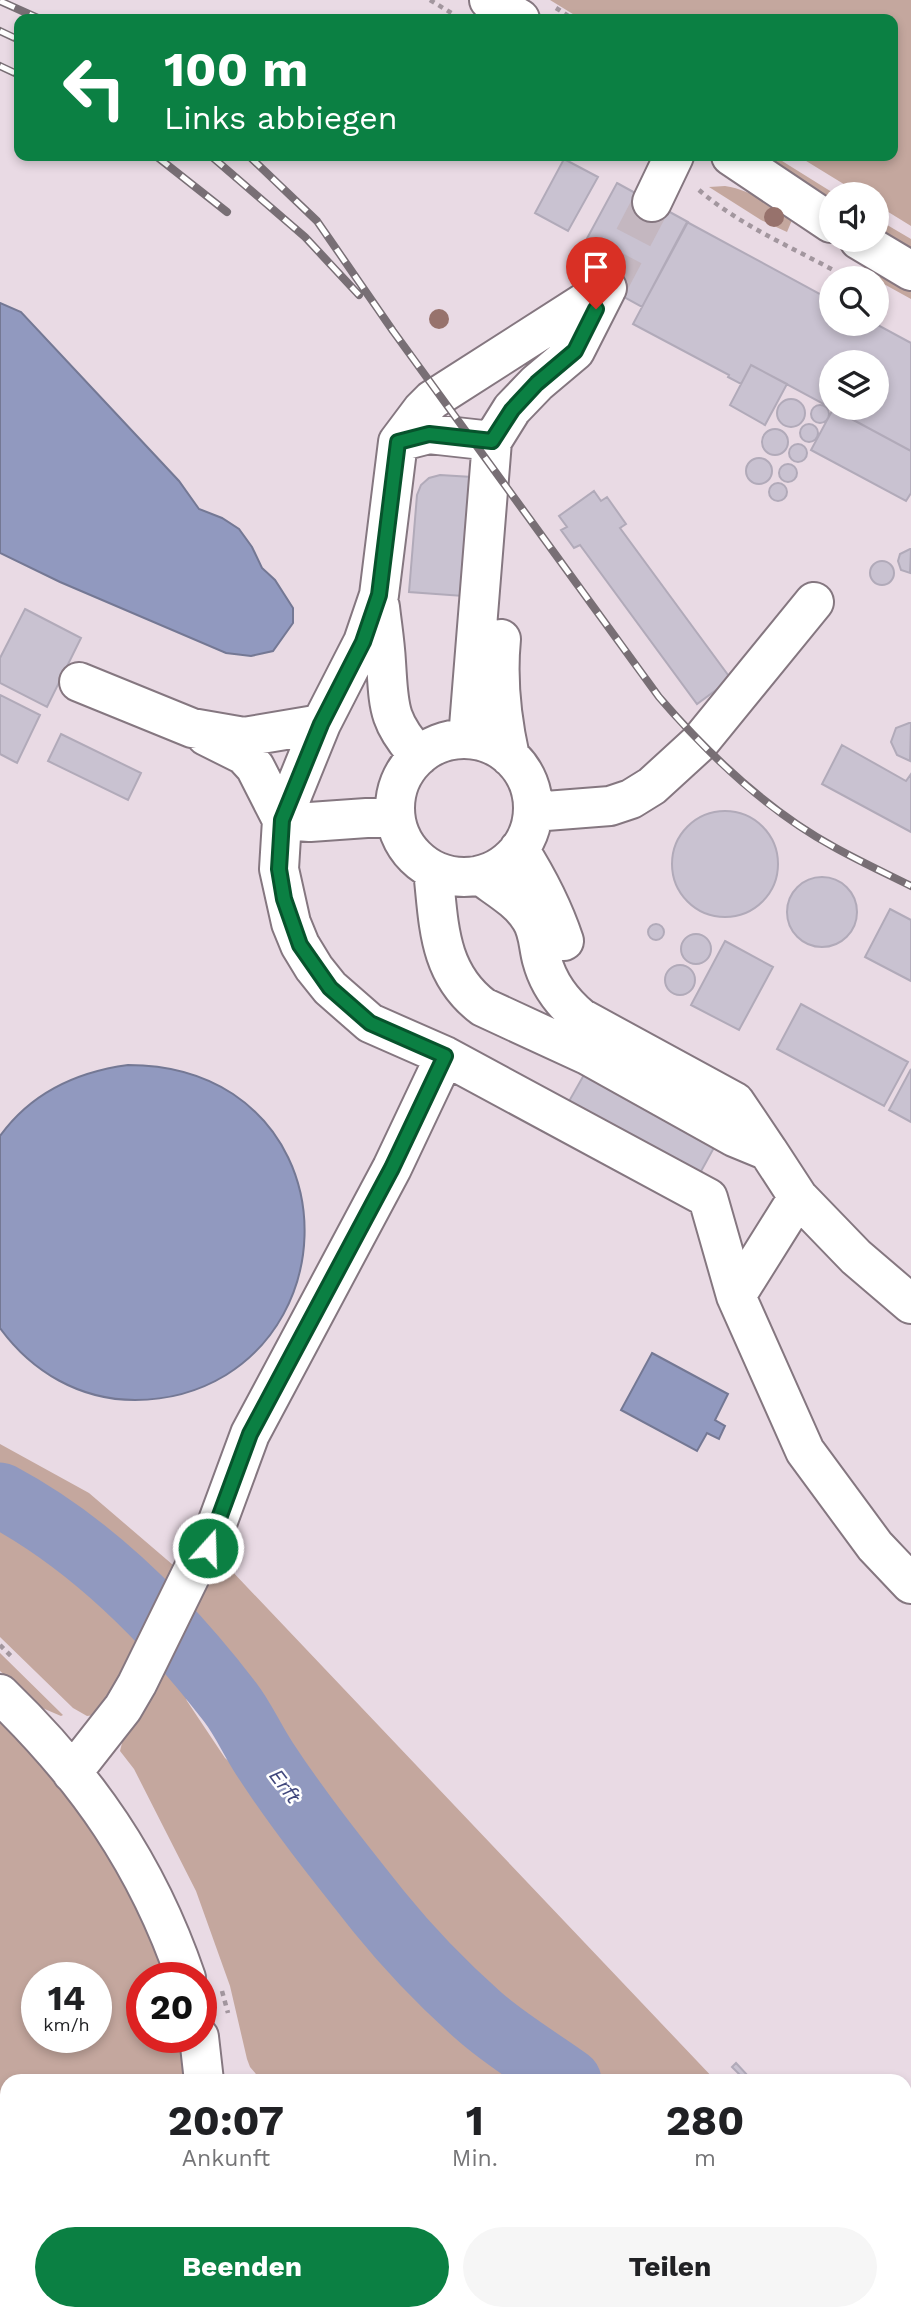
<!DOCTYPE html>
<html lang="de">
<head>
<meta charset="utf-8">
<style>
	body { margin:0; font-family:"Work Sans",sans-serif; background:#f6f6f6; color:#202124; height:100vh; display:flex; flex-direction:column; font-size:26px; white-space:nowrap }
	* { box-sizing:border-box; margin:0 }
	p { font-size:23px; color:#757577 }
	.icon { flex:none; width:38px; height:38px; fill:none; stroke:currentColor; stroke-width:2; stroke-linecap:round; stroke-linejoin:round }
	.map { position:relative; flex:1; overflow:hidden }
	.side { position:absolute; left:0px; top:2074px; width:912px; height:247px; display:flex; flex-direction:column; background:#fff; border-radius:21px 21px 0 0; box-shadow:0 4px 10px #0003 }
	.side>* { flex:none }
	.banner { position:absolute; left:14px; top:14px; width:884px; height:147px; border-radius:14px; box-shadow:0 4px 10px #0003; background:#0b8043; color:#fff; overflow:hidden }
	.buttons { position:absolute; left:819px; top:182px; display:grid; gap:14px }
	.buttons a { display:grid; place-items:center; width:70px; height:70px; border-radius:50%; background:#fff; box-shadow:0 4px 10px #0003; font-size:35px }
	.speed { position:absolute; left:21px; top:1962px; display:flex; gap:14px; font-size:35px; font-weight:700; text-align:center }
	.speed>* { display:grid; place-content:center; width:91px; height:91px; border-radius:50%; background:#fff; box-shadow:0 4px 10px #0003; line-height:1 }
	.speed small { font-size:18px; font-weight:400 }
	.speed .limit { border:10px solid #d22; background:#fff; color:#111 }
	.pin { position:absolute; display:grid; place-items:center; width:60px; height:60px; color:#fff; margin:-72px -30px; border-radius:50% 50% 50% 0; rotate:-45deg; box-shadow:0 0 7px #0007 }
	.pin .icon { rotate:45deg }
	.me { position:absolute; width:77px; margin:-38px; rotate:20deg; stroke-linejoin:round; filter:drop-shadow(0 0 5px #0008) }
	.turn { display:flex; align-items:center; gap:24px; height:147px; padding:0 35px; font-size:32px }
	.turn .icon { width:91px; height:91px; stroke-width:2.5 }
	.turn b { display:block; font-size:49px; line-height:60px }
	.eta { display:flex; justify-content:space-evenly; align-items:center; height:119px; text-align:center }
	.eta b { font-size:42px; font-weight:700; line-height:49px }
	.button { display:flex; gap:14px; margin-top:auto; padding:14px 35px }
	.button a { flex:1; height:80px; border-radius:42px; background:#0b8043; color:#fff; font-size:28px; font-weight:700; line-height:80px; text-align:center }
	.button a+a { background:#f6f6f6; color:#202124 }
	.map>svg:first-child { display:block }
</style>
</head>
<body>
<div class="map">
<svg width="911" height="2320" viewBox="0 0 911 2320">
	<rect width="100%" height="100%" fill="#e9dae4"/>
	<path fill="#c4a79e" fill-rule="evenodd" d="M550 0H911V226L877 205V194H860L798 156H892V19H581Z
		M764 156H774L835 194H831V200Z
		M725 186C751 190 769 204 790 218L792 220 787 232 761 220 709 187Z
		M877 219 911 239V249L877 228Z
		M865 266 911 292V299L864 273 862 270Z
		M0 1444 89 1493 180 1571 162 1606C111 1556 65 1514 0 1482Z
		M0 1506 36 1527 91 1567 152 1629 126 1681 95 1715 87 1716 73 1708 0 1637Z
		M219 1557 229 1568 716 2081H601L517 2017 472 1986 434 1955 393 1906 315 1800 246 1704 216 1655 181 1621Z
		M167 1649 187 1701 225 1758 276 1803 387 1949 463 2027 540 2081H262L250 2067 247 2059 230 1986 196 1891 134 1769 120 1751 125 1731Z
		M0 1653 63 1715 61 1716 40 1707 0 1671Z
		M0 1719C54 1776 101 1837 138 1906 149 1929 157 1954 165 1977L142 1978V2037H179L186 2081H7V2314H181L180 2320H0ZM37 1978H96V2037H37Z
		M905 2270 911 2275V2320H840L829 2314H905Z
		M218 2314H466L473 2320H217Z
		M493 2314H746L753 2320H500Z"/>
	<path fill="#9199bf" stroke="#747894" stroke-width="2" d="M0 303 21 312 179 481 199 509 222 518 239 529 252 547 262 568 275 580 293 608V623L273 651 251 656 226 653 60 582 0 553Z
		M128 1065C166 1065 201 1073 233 1094 333 1161 326 1313 226 1375 198 1392 167 1400 135 1400 80 1400 32 1372 0 1328V1136C31 1093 76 1072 128 1065Z
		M652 1353 728 1394 715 1420 725 1426 719 1439 707 1433 697 1451 621 1410Z"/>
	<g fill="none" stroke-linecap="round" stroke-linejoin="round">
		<path stroke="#9199bf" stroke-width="65" d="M0 1495C92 1544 167 1620 230 1702 244 1720 253 1742 266 1761 300 1813 341 1864 380 1913 410 1950 444 1985 479 2016 506 2040 540 2060 569 2081
			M778 2314 792 2320"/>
	</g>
	<path fill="#c9c2d1" stroke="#b1aab9" stroke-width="2" fill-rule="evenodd" d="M564 159 598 177 568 231 535 213Z
		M617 183 688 222 642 307 571 268Z
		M687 222 831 300V324H876L911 343V451L751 365 741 384 728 377 729 375 633 324ZM831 362H877V408H831Z
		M751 365 787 384 765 425 730 405Z
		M777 413a14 14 0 1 1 28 0a14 14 0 1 1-28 0Z
		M811 414a9 9 0 1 1 18 0a9 9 0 1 1-18 0Z
		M833 409 911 451V493L906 501 811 450Z
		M800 433a9 9 0 1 1 18 0a9 9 0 1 1-18 0Z
		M762 442a13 13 0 1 1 26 0a13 13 0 1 1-26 0Z
		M789 453a9 9 0 1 1 18 0a9 9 0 1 1-18 0Z
		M746 471a13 13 0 1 1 26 0a13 13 0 1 1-26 0Z
		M779 473a9 9 0 1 1 18 0a9 9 0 1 1-18 0Z
		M440 475 472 477 463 596 409 592 417 495 421 485 429 478Z
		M769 492a9 9 0 1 1 18 0a9 9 0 1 1-18 0Z
		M594 491 601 501 607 497 626 524 620 528 731 679 697 704 580 545 574 548 561 530 567 527 559 516Z
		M910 549H911L910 573 901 570 898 561 900 554Z
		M870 573a12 12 0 1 1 24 0a12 12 0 1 1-24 0Z
		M25 609 81 638 47 707 0 683V658Z
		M0 695 40 715 17 763 0 754Z
		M909 723H911L910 761 897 755 891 742 896 728Z
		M61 734 141 773 128 800 48 761Z
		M842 745 906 781 911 774V832L822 784Z
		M672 864a53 53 0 1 1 106 0a53 53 0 1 1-106 0Z
		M787 912a35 35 0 1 1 70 0a35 35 0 1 1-70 0Z
		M890 909 911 920V981L865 957Z
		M648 932a8 8 0 1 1 16 0a8 8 0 1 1-16 0Z
		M681 949a15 15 0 1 1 30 0a15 15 0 1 1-30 0Z
		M725 941 773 967 739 1030 691 1005Z
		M665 980a15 15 0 1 1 30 0a15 15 0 1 1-30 0Z
		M801 1004 908 1062 884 1106 777 1049Z
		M911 1069V1122L889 1110Z
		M585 1073 716 1144 699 1175 568 1103Z
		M736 2063 750 2078 746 2081 732 2067Z"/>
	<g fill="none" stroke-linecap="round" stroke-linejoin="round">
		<path stroke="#c4b7c0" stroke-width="38" stroke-dasharray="38 19" stroke-linecap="butt" d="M607 288 652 202"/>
		<g stroke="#857780" stroke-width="42">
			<path id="minor" d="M652 202 674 156
				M607 288 432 400 422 410 398 442 379 595 363 642 321 724 282 820 279 869 291 923 300 945 314 968 330 988 370 1023 445 1056 708 1198 736 1296 805 1451 875 1546 911 1584
				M398 442 429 434 492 441
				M380 607C382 625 385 643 386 662 389 706 387 721 419 756
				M501 639C497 680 501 717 510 757
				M79 682 192 728 244 737 321 724
				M206 736 244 755 255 767 282 820 310 822 395 816
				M395 808a69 69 0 1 1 138 0a69 69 0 1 1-138 0Z
				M468 739 492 441 512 409 537 383 575 351 606 290
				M533 812 610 806 631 799 652 786 699 743 814 602
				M519 849C538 879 553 908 564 941
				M433 870C439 922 437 972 483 1007L587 1055 734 1137 768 1151 798 1197 856 1257 911 1304
				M480 875C497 888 519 900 530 918 539 931 538 946 542 960 548 983 563 1003 581 1018L735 1102 768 1151
				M736 1296 798 1197
				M0 1694C86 1777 147 1864 186 1978
				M72 1773 123 1708 137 1684 195 1566 208 1548 250 1434 392 1168 445 1056
				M199 2037 204 2081
				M197 2320 198 2314"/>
		</g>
		<g stroke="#857780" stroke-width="42">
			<path id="major" d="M489 0 520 19
				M731 156 831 223
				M859 240 911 271"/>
		</g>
		<path stroke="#a2969e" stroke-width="4.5" stroke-dasharray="5 5" stroke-linecap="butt" d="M430 0 453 14
			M556 8 573 19
			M699 190C738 224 789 246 835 271
			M0 1645 12 1657
			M222 1991 228 2013
			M480 2314 486 2320"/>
		<use href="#minor" stroke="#fff" stroke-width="38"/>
		<use href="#major" stroke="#fff" stroke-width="38"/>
		<g stroke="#786f75" stroke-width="8">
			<path id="rail" d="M0 1 40 19
				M0 31 19 40
				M0 66 19 75
				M156 156 227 212
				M211 156 305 237 359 295
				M249 156 317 221 393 331 659 697C709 755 766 810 834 847 859 861 885 873 911 886"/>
		</g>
		<use href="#rail" stroke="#fff" stroke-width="5" stroke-dasharray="16" stroke-linecap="butt"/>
	</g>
	<g fill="#97726c">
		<circle cx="774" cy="217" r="10"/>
		<circle cx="439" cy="319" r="10"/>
	</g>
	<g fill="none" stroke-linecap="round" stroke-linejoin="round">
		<g stroke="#07532c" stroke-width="18">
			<path id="route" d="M208 1548 250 1434 392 1168 445 1056 370 1023 330 988 300 945 284 899 279 869 282 820 321 724 363 642 379 595 398 442 429 434 492 441 512 410 537 383 575 351 596 309"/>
		</g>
		<use href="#route" stroke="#0b8043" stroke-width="12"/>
	</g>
	<g text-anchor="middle" stroke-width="5" stroke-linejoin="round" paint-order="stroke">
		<g font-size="21" font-style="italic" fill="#41487d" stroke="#fff">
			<text transform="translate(285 1786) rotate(53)" y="7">Erft</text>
		</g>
	</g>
</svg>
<div class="buttons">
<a><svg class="icon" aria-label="sound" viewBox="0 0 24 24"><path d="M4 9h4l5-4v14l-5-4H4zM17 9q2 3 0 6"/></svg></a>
<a><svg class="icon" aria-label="search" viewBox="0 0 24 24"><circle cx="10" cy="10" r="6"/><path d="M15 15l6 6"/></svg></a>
<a><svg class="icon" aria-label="layers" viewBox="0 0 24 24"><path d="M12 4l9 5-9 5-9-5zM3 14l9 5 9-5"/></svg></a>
</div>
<div class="speed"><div>14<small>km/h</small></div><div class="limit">20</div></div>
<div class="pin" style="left:596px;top:309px;background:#d93025"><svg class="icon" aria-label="arrive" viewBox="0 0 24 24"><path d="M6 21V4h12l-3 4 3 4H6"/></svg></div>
<svg class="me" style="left:208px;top:1548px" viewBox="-20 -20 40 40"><circle r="17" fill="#0b8043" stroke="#fff" stroke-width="3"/><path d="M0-11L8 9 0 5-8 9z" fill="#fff"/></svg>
<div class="banner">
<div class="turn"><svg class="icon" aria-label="left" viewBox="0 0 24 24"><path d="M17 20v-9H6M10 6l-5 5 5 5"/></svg><div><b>100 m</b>Links abbiegen</div></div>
</div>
<section class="side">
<div class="eta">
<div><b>20:07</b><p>Ankunft</p></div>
<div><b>1</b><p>Min.</p></div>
<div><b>280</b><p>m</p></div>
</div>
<div class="button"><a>Beenden</a><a>Teilen</a></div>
</section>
</div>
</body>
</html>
